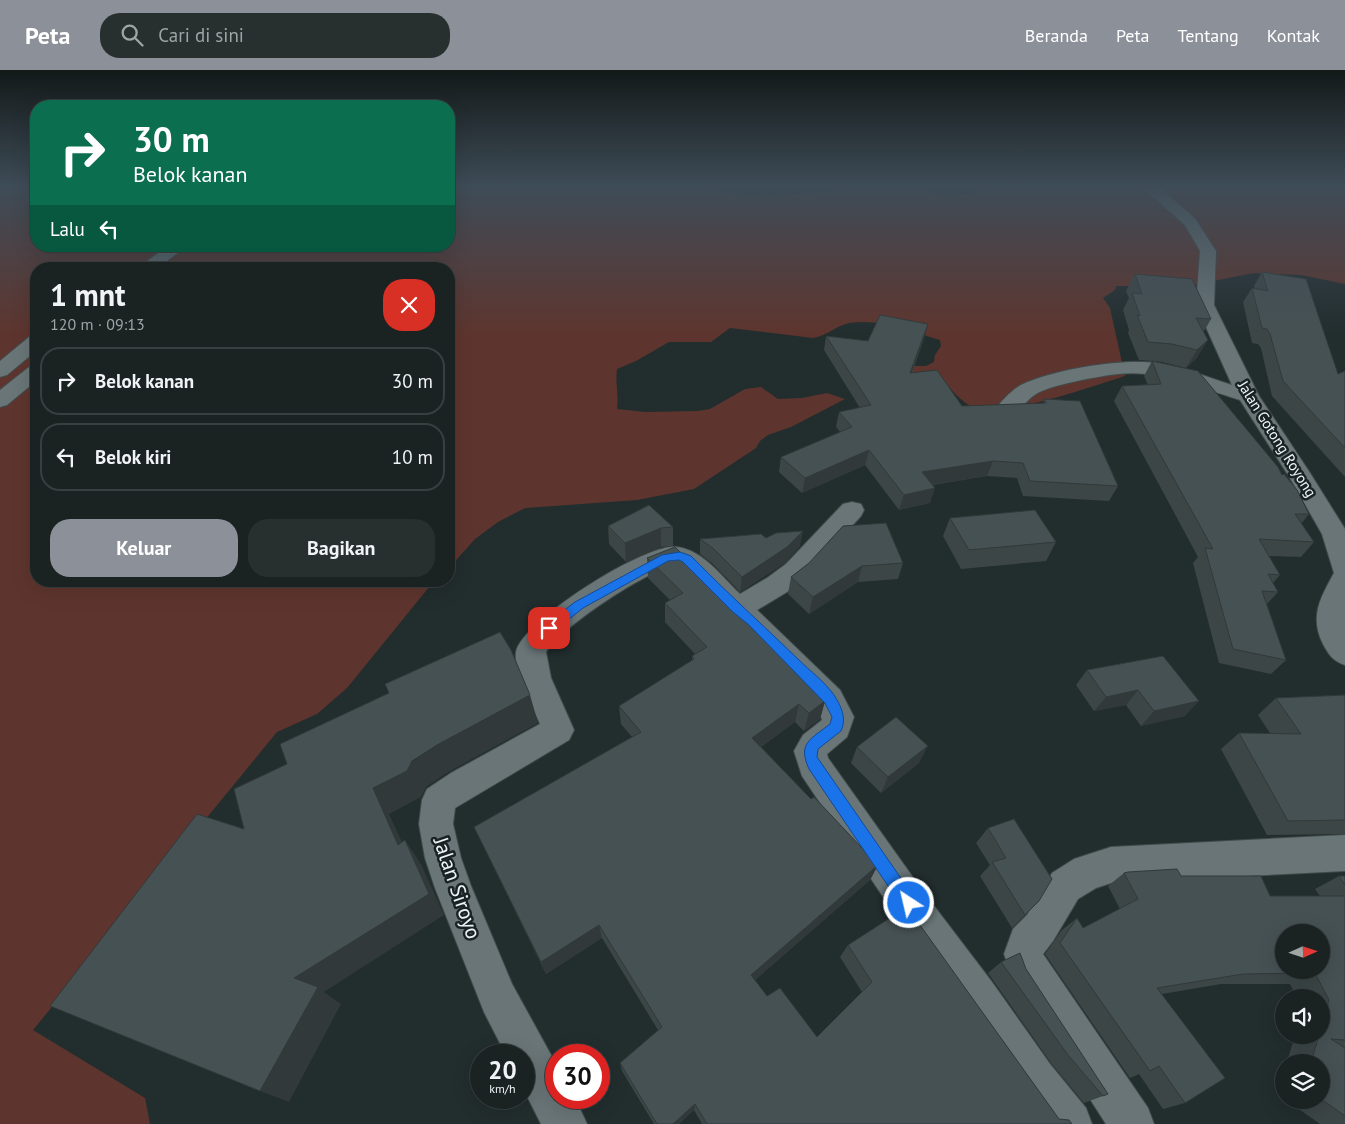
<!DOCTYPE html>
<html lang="id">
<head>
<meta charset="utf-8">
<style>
	body { margin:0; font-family:"PT Sans",sans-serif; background:#272f2f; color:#f1f3f6; height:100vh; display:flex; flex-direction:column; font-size:19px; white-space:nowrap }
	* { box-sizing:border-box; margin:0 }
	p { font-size:16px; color:#9fa4a5 }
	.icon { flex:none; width:28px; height:28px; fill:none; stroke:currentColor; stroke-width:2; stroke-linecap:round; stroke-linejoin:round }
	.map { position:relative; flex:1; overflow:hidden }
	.details { position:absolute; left:30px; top:192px; width:425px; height:325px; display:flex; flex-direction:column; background:#1a2222; border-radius:20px; box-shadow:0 5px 20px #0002,0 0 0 1px #383f40 }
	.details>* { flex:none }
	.banner { position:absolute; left:30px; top:30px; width:425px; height:152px; border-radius:20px; box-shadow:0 5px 20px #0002,0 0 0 1px #383f40; background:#0b6e4f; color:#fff; overflow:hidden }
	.needle { width:32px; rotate:87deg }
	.buttons { position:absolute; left:1275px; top:854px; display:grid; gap:10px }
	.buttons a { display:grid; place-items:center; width:55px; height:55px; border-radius:50%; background:#1a2222; box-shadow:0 5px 20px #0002,0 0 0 1px #383f40; font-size:25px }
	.speed { position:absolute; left:470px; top:974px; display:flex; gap:10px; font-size:25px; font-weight:700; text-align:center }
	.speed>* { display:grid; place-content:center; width:65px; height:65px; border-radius:50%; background:#1a2222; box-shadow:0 5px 20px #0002,0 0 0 1px #383f40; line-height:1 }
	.speed small { font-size:12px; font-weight:400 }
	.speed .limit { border:8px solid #d22; background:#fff; color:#111 }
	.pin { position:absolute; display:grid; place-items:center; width:42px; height:42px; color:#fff; margin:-21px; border-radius:10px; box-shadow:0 2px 8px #0006 }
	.me { position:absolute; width:55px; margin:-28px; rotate:325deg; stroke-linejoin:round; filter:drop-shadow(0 0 4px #0008) }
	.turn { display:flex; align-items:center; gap:18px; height:105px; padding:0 20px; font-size:22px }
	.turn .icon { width:65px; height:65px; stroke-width:2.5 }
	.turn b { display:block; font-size:35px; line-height:42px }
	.then { display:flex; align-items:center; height:48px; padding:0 20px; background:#0003; gap:10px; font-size:19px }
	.round { display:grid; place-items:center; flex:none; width:52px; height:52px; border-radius:20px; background:#272f2f }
	.summary { display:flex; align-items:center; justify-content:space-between; height:85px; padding:0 20px }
	h1 { font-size:30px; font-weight:600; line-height:38px }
	.cta { display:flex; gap:10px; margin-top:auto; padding:10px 20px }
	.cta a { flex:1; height:58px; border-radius:20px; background:#8c9099; color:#fff; font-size:20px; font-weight:600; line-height:58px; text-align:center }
	.cta a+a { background:#272f2f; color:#f1f3f6 }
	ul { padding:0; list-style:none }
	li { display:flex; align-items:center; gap:15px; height:68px; margin:0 10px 8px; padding:0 10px; border:2px solid #383f40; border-radius:20px }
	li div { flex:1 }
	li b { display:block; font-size:19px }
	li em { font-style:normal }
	header { display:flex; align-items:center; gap:30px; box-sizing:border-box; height:70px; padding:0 25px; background:#8c9099; color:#fff }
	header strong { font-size:24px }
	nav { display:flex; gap:28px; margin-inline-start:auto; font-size:18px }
	.search { width:350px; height:45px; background:#272f2f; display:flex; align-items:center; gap:12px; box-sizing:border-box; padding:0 18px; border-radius:20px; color:#9fa4a5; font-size:19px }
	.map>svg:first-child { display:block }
</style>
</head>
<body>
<header>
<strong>Peta</strong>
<div class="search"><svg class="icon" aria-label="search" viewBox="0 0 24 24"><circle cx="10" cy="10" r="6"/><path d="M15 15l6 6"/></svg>Cari di sini</div>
<nav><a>Beranda</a><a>Peta</a><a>Tentang</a><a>Kontak</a></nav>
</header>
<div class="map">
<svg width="1345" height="1054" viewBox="0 0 1345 1054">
	<rect width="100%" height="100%" fill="#222d2e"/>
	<path fill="#5e352e" d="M0 116H36V176H449V116H492L509 120 574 116 610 118H680L710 120 759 127 899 116H922L932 123 941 125 972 124 990 116H1345V214L1301 205 1253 203 1189 216H1116L1115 220 1103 228 1110 238 1125 306C1089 317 1003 350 969 335 960 330 953 321 946 314L884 315 900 296H926L934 292 935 285 941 276 940 270C911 261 880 248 849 253 836 256 826 266 813 268L730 258 711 272H669L636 291 617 299C615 313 619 325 617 339L645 342 698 341 710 339 745 319 761 317 778 329 802 328 827 323 845 329 791 357 768 365 760 371 756 378 694 419 637 430 525 438 498 452 475 469 449 498V199H36V511H434L347 618 317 644 277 662 33 960 145 1028 150 1054H0Z"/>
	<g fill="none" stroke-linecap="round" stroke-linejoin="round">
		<g stroke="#414b4c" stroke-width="2">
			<path id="street" d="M1141 116H1157L1189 143 1196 150 1216 181 1214 235 1259 326 1310 403 1345 459V595C1333 591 1329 585 1323 574 1309 546 1321 527 1334 503L1322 464 1290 408 1240 330C1201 318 1159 299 1118 304 1100 306 1050 315 1036 324 1022 333 1017 349 998 345L995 340C1001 331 1014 318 1023 314 1056 299 1127 287 1162 294 1186 298 1209 308 1232 315L1196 235 1200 181 1185 155Z
				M168 176H187L156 199H136Z
				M36 265V281L7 305 0 307V291L29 267Z
				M36 295V311L7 335 0 337V320L29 297Z
				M852 432 861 434 864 440 861 446 804 508 787 522 757 540 840 620 854 647 847 667 827 684 828 688 922 820 992 912 1050 994 1086 1038 1092 1054H1042L896 846 802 706 794 681 803 665 822 650 818 638 683 501 675 495C646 501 561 557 546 582L551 608 574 660 569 670 455 738 453 754 461 788 471 816 512 914 556 994V1028H575L587 1054H541L524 1020V985H506L484 942 435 818 425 788 419 754 422 730 427 719 451 703 540 654C533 636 513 601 516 582 522 551 647 472 677 477 703 480 722 507 740 524L767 508 786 494 843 434Z
				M1345 765V801L1111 813 1096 818 1078 829 1053 871 1043 884 1148 1038 1154 1054H1106L1013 909 1004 884 1013 859 1027 845 1052 803 1074 789 1111 777Z"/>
		</g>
		<use href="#street" fill="#697577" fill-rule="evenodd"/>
	</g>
	<path fill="#3c4647" d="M1262 202 1338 304 1345 301V407L1272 326 1261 278 1258 274 1252 273 1243 232 1252 218 1255 219 1254 216Z
		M1135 204 1211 249 1203 263 1197 288 1186 298 1162 292 1153 291 1282 405 1309 444 1301 454 1314 472 1301 487 1269 486 1280 505 1273 513 1278 522 1267 534 1286 590 1271 604 1219 593 1193 493 1198 487 1114 331 1122 316 1148 315 1144 306 1152 291 1139 290 1128 263 1129 260 1123 240 1129 228 1126 221Z
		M826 266 868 271 924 269 912 303 962 336 1043 333 1044 329 1118 416 1109 431 1023 426 1017 408 987 406 933 415 930 433 899 440 865 395 802 423 779 402 781 387 840 362 836 357 839 342 860 338 824 280Z
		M950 448 1056 472 1046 491 961 499 943 466Z
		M608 456 673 457V476L661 477 626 492 609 474Z
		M766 468 800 476 785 493 740 522 713 494 700 484V469Z
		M647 488 825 631 820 649 804 661 795 652 761 677 811 729 878 795 870 810 755 910 767 926 817 967 862 922 840 887 848 875 1059 1049 1072 1054H702L694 1040 679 1054H654L622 1001 620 993 658 960 602 868 546 904 474 757 632 667 621 654 619 636 692 591V586L695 584 665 552V533L670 530 648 508Z
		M809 493H903L898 509 858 512 809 544 788 524 791 507Z
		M1163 586 1185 646 1141 656 1126 635 1094 641 1076 615 1087 600Z
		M1345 625V764L1267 765 1221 679 1239 663H1270L1258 645 1276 628Z
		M857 677 919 693 881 723 851 693Z
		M1014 749 1025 845 1012 858 980 806 990 795 976 773 988 758Z
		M1124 803 1181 806 1270 826H1320L1315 819 1339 806H1345V1054H1320L1286 1030H1321V992H1287L1295 965H1321V928H1297L1290 914H1221L1162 924 1185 1033 1163 1039 1139 1004 1130 1008 1045 884 1062 860 1077 848 1083 858 1120 839 1108 816Z
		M1001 892 1026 899 1103 1026 1084 1033 1051 993 988 903Z
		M1284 1002V1028L1277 1023Z"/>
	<path fill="#31393a" d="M928 254 924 269 906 317 910 303Z
		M1208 270 1197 288 1186 298 1197 280Z
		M869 380 865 395 802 423 805 408Z
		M993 391 987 406 917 417 922 402Z
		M935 418 930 433 899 440 904 425Z
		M661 458V477L626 492 625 473Z
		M803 461 800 476 785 493 740 522 742 507Z
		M862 496 858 512 809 544 813 527Z
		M1138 620 1126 635 1094 641 1106 627Z
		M530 625 538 653 450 701 426 717 421 727 389 744 414 798 398 775 373 718 437 675Z
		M825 631 820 649 804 661 809 643Z
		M1199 631 1185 646 1141 656 1154 641Z
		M799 634 795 652 749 685 752 668Z
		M928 676 919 693 881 723 888 707Z
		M405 770 421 794 444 845 324 922 341 934 289 1032 260 1021 294 908Z
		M878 795 870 810 748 916 751 905Z
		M599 855 602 868 546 904 541 892Z
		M695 1034 694 1040 679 1054H673Z"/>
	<path fill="#465153" stroke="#31393a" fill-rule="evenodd" d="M1262 202 1306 209 1338 304 1345 301V378L1283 311 1270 264 1267 259 1262 258 1252 218 1268 221Z
		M1135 204 1192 209 1211 249 1196 248 1208 270 1197 280 1172 274 1148 272 1137 245 1140 246 1132 223 1142 224Z
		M880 245 928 254 910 303 937 300 962 336 1046 333 1044 329 1080 331 1118 416 1030 411 1023 393 993 391 922 402 935 418 904 425 869 380 805 408 781 387 852 357 839 342 871 335 826 266 868 271Z
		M1152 291 1198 301 1278 397 1282 405 1284 404 1297 420 1309 444H1295L1314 472 1259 469 1280 505 1268 504 1278 522 1262 521 1286 590 1233 579 1205 478 1213 479 1122 316 1161 314Z
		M649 435 673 457 661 458 625 473 608 456Z
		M1035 440 1056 472 969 480 950 448Z
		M886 453 903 493 862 496 813 527 791 507 809 493 843 456Z
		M803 461 787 477 742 507 714 479 700 469 761 464 766 468 776 463Z
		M675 477 821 621 825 631 809 643 799 634 752 668 811 729 814 727 878 795 751 905 767 926 780 918 817 967 872 912 848 875 907 837 1059 1049 1069 1050 1072 1054H707L695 1034 673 1054H657L620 993 662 957 599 855 541 892 474 757 641 662 619 636 694 589 692 586 707 577 665 533 683 523 647 488Z
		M500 562 511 580 530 625 437 675 412 691 407 701 373 718 398 775 405 770 429 824 294 908 318 917 260 1021 50 936 197 744 244 759 234 719 287 694 280 674 389 623 385 614Z
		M1163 586 1199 631 1154 641 1138 620 1106 627 1087 600Z
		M1345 625V750L1288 751 1239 663 1301 664 1276 628Z
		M896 647 928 676 888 707 857 677Z
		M1014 749 1052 809 1039 831 1025 845 992 792 1006 788 988 758Z
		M1177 799 1181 806H1261L1270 826H1345V970L1331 969 1345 978V1046L1321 1029V992H1311L1319 965H1321V957L1329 930 1315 903 1243 904 1157 918 1225 1008 1185 1033 1159 996 1150 1001 1060 873 1077 848 1083 858 1138 829 1124 803 1128 802ZM1284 862H1321V900H1284Z
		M1339 806H1345V815Z
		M1020 883 1026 899 1108 1024 1103 1026 1068 985 1001 892Z"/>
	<linearGradient id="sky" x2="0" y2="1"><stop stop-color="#131919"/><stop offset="0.44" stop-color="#3e4c57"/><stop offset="1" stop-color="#3e4c57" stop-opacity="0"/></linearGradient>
	<rect width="1345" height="264" fill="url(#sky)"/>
	<path fill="#1a73e8" stroke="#114b97" d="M680 482 691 486C726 522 763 555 799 590 810 601 825 612 834 625 841 636 847 648 841 661L818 679 817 687 914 827 916 833 914 838 909 840 903 838 809 699C797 673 811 669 830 654L832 647 825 633 749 555 733 542 683 492 679 490 668 491 583 538 553 562H545L543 558 545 555 575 532 662 485Z"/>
	<g text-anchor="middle" stroke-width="5" stroke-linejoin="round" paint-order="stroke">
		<g font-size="15" fill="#eef4f5" stroke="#192325">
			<text transform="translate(1277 369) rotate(58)" y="5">Jalan Gotong Royong</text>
		</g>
		<g font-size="21" fill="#eef4f5" stroke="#192325">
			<text transform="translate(457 818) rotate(71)" y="7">Jalan Siroyo</text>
		</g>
	</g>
</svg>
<div class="buttons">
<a><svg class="needle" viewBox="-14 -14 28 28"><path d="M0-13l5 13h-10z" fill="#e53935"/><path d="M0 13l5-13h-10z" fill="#9fa4a5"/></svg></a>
<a><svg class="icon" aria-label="sound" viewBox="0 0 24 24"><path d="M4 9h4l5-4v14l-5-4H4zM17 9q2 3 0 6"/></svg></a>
<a><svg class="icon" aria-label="layers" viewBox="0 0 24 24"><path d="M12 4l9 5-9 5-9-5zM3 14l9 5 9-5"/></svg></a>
</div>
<div class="speed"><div>20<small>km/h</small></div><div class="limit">30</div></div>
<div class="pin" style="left:549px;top:558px;background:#d93025"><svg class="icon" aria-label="arrive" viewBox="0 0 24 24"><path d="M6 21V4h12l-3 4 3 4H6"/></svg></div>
<svg class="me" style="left:909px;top:833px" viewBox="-20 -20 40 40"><circle r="17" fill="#1a73e8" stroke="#fff" stroke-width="3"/><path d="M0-11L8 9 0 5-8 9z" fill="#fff"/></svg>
<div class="banner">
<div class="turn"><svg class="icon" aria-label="right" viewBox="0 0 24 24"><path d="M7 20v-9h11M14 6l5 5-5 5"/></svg><div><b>30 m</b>Belok kanan</div></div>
<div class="then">Lalu<svg class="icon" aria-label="left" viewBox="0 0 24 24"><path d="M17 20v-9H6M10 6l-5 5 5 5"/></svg></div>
</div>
<section class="details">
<div class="summary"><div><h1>1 mnt</h1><p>120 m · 09:13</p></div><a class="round" style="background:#d93025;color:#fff"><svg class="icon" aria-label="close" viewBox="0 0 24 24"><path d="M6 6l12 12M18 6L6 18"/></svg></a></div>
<ul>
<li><svg class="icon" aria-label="right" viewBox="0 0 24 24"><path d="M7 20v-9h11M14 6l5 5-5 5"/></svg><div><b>Belok kanan</b></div><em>30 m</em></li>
<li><svg class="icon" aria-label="left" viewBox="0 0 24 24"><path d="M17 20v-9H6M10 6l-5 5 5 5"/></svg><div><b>Belok kiri</b></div><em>10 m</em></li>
</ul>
<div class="cta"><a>Keluar</a><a>Bagikan</a></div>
</section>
</div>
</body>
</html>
